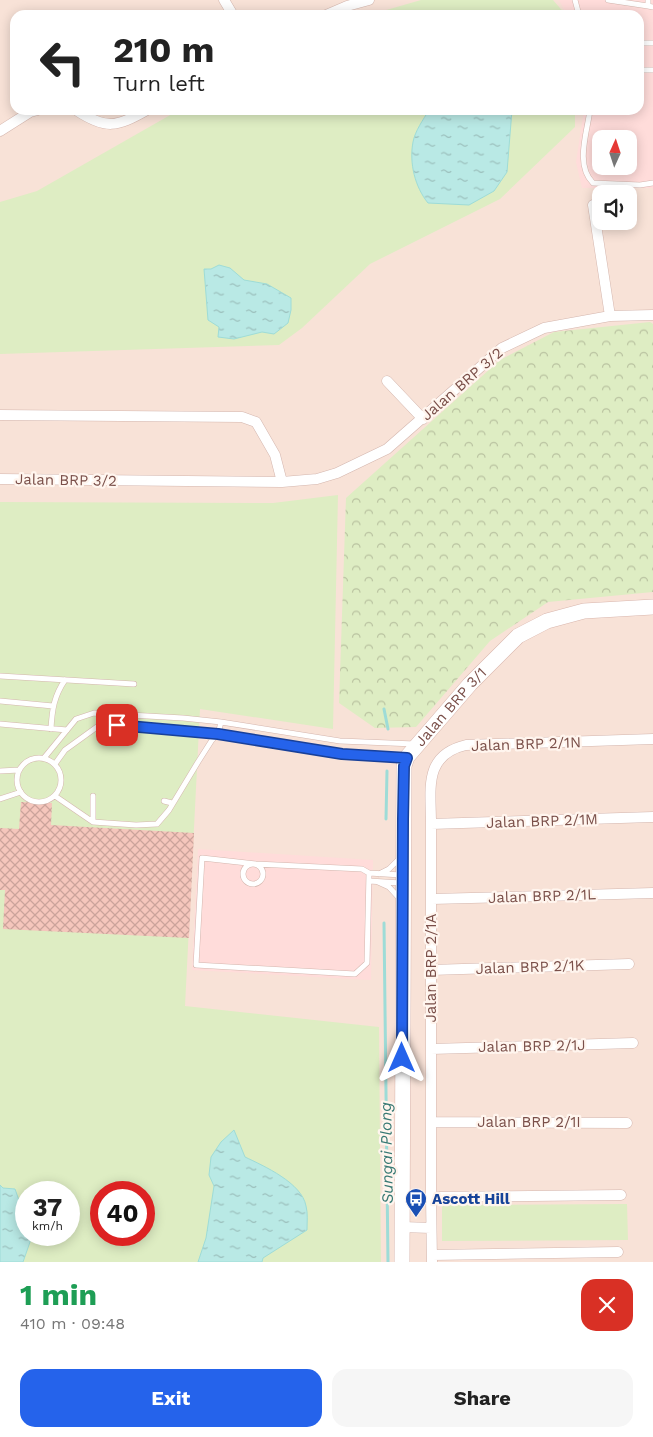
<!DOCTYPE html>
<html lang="en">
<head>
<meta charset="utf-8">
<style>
	body { margin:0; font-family:"Work Sans",sans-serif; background:#f6f6f6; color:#222; height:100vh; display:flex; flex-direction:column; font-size:19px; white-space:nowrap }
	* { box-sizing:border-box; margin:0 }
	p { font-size:16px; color:#767676 }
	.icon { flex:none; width:28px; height:28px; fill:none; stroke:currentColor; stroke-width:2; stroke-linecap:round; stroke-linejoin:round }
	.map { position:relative; height:1262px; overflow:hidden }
	.details { display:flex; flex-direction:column; background:#fff; flex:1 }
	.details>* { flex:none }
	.banner { position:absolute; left:10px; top:10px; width:634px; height:105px; border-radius:15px; box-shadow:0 2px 12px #0003; background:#fff; color:#222; overflow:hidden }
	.needle { width:32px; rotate:3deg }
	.fabs { position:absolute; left:592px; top:130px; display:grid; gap:10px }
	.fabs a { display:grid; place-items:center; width:45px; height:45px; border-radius:10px; background:#fff; box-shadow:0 2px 12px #0003; font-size:25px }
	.speed { position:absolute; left:15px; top:1181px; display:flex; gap:10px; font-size:25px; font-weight:700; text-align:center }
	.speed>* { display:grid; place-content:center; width:65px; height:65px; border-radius:50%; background:#fff; box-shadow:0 2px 12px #0003; line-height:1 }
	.speed small { font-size:12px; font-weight:400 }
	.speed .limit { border:8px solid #d22; background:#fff; color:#111 }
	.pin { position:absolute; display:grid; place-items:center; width:42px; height:42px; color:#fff; margin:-21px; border-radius:10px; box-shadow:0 2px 8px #0006 }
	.me { position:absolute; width:55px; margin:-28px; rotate:0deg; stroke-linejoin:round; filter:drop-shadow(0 0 4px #0008) }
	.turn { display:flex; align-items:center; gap:18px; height:105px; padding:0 20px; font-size:22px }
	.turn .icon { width:65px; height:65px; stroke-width:2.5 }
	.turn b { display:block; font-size:35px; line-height:42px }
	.round { display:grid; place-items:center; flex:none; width:52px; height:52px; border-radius:15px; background:#f6f6f6 }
	.head { display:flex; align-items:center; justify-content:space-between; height:85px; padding:0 20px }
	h1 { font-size:30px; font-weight:700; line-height:38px; color:#1e9e55 }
	.primary-button { display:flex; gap:10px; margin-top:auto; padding:10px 20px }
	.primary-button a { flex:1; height:58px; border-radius:15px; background:#2563eb; color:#fff; font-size:20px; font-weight:700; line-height:58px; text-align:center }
	.primary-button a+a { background:#f6f6f6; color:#222 }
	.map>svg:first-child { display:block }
</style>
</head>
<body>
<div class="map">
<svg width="653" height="1262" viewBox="0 0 653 1262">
	<defs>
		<pattern id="forest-crowns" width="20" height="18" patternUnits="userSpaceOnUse" patternTransform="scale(1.25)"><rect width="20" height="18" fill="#deedc3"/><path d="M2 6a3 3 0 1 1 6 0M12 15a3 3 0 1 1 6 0" fill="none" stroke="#b9c2a0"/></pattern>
		<pattern id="water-ripples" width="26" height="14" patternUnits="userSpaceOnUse" patternTransform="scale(1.25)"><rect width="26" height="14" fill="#b9e9e5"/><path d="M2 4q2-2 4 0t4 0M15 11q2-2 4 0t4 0" fill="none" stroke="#9bbfbc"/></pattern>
		<pattern id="building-cross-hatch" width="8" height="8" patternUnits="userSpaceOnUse" patternTransform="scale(1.25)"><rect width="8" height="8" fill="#f5c6bc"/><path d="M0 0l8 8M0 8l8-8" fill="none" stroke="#cba39b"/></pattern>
	</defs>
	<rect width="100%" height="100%" fill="#feefe7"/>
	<path fill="#f8e2d7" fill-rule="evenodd" d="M0 0H653V1262H0ZM15 15H639V110H15ZM601 139H629V166H601ZM601 194H629V221H601ZM26 1192H69V1235H26ZM101 1192H144V1235H101Z"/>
	<path fill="#ffdcda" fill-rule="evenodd" d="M559 0H653V188H582L576 162 584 110H639V15H567ZM601 139H629V166H601Z
		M198 849 373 860 371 980 192 970Z"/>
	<path fill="#deedc3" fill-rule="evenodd" d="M421 0H553L566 15H369Z
		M179 110H575V127L500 199 370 264 302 328 279 345 0 354V202L37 191Z
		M338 495 333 729 200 709 185 1006 379 1027 381 1262H0V502L273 503ZM26 1192H69V1235H26ZM101 1192H144V1235H101Z
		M627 1204 628 1240 442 1241V1205Z"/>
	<path fill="url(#forest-crowns)" d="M650 322 653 324V592L548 602 490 641 416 727 375 728 339 703 346 498 500 360 554 332Z"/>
	<path fill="url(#water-ripples)" stroke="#9edcd7" d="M429 110H512L507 172 494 191 469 205 428 203C415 187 409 163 413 142 415 131 423 120 429 110Z
		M219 265 230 268 244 280 267 284 291 298V310L288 323 274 334 262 332 234 339 218 337 219 327 208 320 204 269H211Z
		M234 1130 245 1157C264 1166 302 1183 306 1206 308 1213 307 1222 307 1230L263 1258 262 1262H198L206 1238 214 1186 209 1175 211 1157 221 1142Z
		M0 1185 3 1188 15 1189 20 1203 26 1205V1235H29L30 1242 23 1262H0Z"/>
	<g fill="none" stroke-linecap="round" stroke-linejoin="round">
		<path stroke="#9edcd7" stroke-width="3" d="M384 709 388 729
			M386 819 387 771
			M384 923 388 1262"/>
	</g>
	<path fill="url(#building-cross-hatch)" d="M21 802 52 803 51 825 194 833 189 938 3 929 5 890H0V828L19 829Z"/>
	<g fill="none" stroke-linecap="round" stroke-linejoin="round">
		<g stroke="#d4b6ae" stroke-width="6">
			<path id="lane" d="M575 0 579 15
				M608 0 648 6
				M648 0V6L653 7
				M639 43H653
				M639 70H653
				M590 110C587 133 575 165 593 183L640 185 653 183
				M0 676 134 684
				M0 701 53 706
				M0 724 67 730
				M51 729C52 710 54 696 65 680
				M17 780a22 22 0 1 1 44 0a22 22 0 1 1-44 0Z
				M44 758 76 719 94 713 183 718 221 722 340 741 415 744
				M55 764 65 750 101 724 218 734 342 754 404 757
				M0 771 19 770
				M55 796 93 822 136 825 157 824 169 810 198 762 212 740 218 734 221 722
				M93 796V822
				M0 799 21 792
				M164 801 172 803
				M202 858 256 864 362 869 369 873 367 963 355 974 196 965Z
				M243 874a10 10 0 1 1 20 0a10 10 0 1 1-20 0Z
				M369 873 401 875
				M379 874 389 869 400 858
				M369 881 401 883
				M378 882 389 887 400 899"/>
		</g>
		<g stroke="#d4b6ae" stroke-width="11">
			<path id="street" d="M224 0 233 15
				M326 15 347 6 369 0
				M76 110C106 130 117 127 147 110
				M0 131 30 112 38 110
				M593 205 610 316
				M387 381 423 419
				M0 415 242 417 256 422 275 455 282 482
				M0 479 282 482 317 479 337 473 387 449 502 348 544 328 610 316 653 315
				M431 824 653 817
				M432 899 653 893
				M431 970 629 964
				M431 1049 633 1043
				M431 1122 627 1123
				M431 1197 621 1195
				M402 1227 431 1228
				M432 1255 618 1252
				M432 1262 431 1197V824C431 789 423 755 466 745L653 739"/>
		</g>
		<g stroke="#d9b6ad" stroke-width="16">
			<g id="secondary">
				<path id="s1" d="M402 1262 404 766 407 757 470 684 518 636 547 621 584 611 653 607"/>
			</g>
		</g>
		<use href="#lane" stroke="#fff" stroke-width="5"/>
		<use href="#street" stroke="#fff" stroke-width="10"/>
		<use href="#secondary" stroke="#fff" stroke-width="15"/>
	</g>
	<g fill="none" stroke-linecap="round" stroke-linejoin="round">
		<g stroke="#184099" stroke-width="12">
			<path id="route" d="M117 725 218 734 342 754 407 758 404 766 403 819 402 1058"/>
		</g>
		<use href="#route" stroke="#2563eb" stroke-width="9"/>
	</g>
	<defs>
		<g id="bus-pin" transform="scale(1.125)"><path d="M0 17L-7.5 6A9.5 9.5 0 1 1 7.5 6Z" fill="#1a4fb4" stroke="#fff5ee"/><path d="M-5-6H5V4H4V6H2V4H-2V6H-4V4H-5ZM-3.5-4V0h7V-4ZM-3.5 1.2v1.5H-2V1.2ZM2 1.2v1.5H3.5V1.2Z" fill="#fff"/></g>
	</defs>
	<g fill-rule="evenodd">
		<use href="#bus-pin" x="416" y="1199"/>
	</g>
	<g text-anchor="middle" stroke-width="4.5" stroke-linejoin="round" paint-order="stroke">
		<g font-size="15" fill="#7a4f49" stroke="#fff5ee">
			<text transform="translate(462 384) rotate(-41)" y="5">Jalan BRP 3/2</text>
			<text transform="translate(66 480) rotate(1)" y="5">Jalan BRP 3/2</text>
			<text dy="5" stroke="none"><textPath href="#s1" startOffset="572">Jalan BRP 3/1</textPath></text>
			<text transform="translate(526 744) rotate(-2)" y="5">Jalan BRP 2/1N</text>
			<text transform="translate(542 821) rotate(-2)" y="5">Jalan BRP 2/1M</text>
			<text transform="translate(542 896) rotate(-2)" y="5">Jalan BRP 2/1L</text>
			<text transform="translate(530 967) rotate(-2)" y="5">Jalan BRP 2/1K</text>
			<text transform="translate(431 968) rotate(-90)" y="5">Jalan BRP 2/1A</text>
			<text transform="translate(532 1046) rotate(-1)" y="5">Jalan BRP 2/1J</text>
			<text x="529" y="1127">Jalan BRP 2/1I</text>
		</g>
		<g font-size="15" font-weight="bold" fill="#164399" stroke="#fff5ee" text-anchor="start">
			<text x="432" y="1204">Ascott Hill</text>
		</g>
		<g font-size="16" font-style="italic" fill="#387974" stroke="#fff5ee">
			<text transform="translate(386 1153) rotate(-91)" y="6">Sungai Plong</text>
		</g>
	</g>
</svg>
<div class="fabs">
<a><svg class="needle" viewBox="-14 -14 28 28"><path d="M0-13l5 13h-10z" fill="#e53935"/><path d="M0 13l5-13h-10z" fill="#767676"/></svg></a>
<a><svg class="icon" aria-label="sound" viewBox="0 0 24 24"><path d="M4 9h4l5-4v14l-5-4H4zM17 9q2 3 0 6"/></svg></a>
</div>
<div class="speed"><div>37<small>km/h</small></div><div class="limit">40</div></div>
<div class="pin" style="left:117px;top:725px;background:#d93025"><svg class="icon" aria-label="arrive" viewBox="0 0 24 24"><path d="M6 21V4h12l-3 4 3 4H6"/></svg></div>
<svg class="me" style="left:402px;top:1058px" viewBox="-20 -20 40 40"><path d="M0-17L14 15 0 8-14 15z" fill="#2563eb" stroke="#fff" stroke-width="4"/></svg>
<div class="banner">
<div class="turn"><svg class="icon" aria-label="left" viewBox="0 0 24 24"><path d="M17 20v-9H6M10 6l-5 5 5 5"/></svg><div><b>210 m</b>Turn left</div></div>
</div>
</div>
<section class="details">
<div class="head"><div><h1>1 min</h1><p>410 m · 09:48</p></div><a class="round" style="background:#d93025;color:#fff"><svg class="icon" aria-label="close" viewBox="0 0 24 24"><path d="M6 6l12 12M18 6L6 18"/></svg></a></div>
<div class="primary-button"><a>Exit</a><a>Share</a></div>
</section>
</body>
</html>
